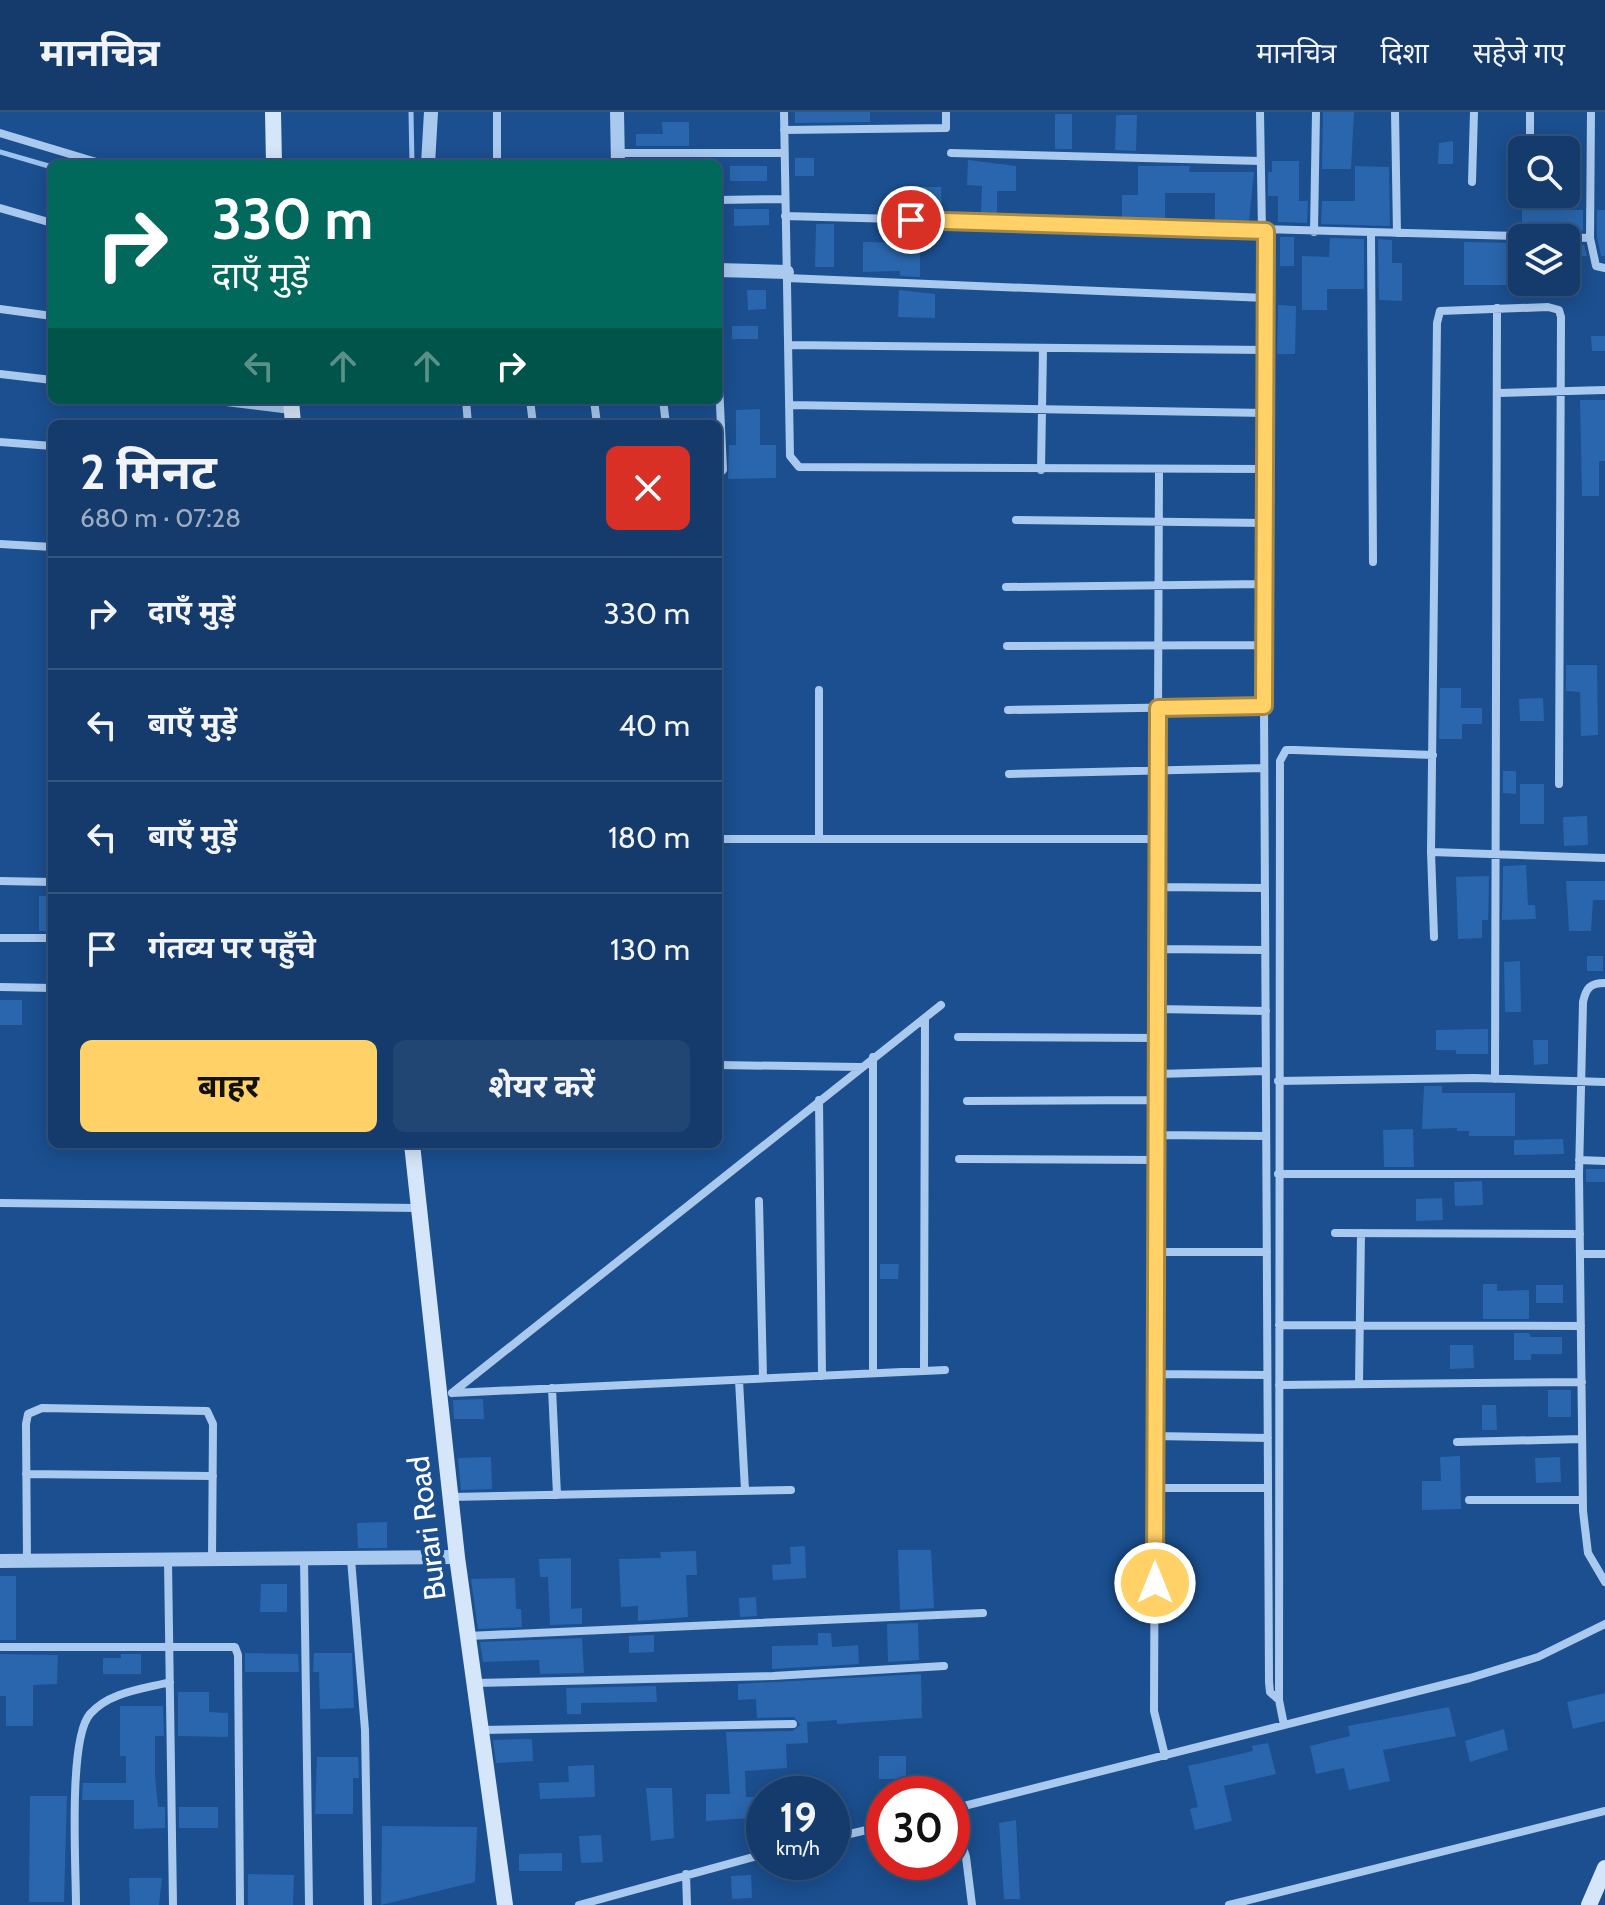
<!DOCTYPE html>
<html lang="hi">
<head>
<meta charset="utf-8">
<style>
	body { margin:0; font-family:Cabin,"Noto Sans Devanagari",sans-serif; background:#214673; color:#f1f3f6; height:100vh; display:flex; flex-direction:column; font-size:30px; white-space:nowrap }
	* { box-sizing:border-box; margin:0 }
	p { font-size:26px; color:#9dadc1 }
	.icon { flex:none; width:44px; height:44px; fill:none; stroke:currentColor; stroke-width:2; stroke-linecap:round; stroke-linejoin:round }
	.map { position:relative; flex:1; overflow:hidden }
	.panel { position:absolute; left:48px; top:308px; width:674px; height:728px; display:flex; flex-direction:column; background:#143b6b; border-radius:12px; box-shadow:0 4px 20px #0003,0 0 0 2px #33557e }
	.panel>* { flex:none }
	.guide { position:absolute; left:48px; top:48px; width:674px; height:244px; border-radius:12px; box-shadow:0 4px 20px #0003,0 0 0 2px #33557e; background:#00695c; color:#fff; overflow:hidden }
	.fabs { position:absolute; left:1508px; top:24px; display:grid; gap:16px }
	.fabs a { display:grid; place-items:center; width:72px; height:72px; border-radius:12px; background:#143b6b; box-shadow:0 4px 20px #0003,0 0 0 2px #33557e; font-size:40px }
	.speed { position:absolute; left:746px; top:1664px; display:flex; gap:16px; font-size:40px; font-weight:700; text-align:center }
	.speed>* { display:grid; place-content:center; width:104px; height:104px; border-radius:50%; background:#143b6b; box-shadow:0 4px 20px #0003,0 0 0 2px #33557e; line-height:1 }
	.speed small { font-size:20px; font-weight:400 }
	.speed .limit { border:12px solid #d22; background:#fff; color:#111 }
	.pin { position:absolute; display:grid; place-items:center; width:68px; height:68px; color:#fff; margin:-34px; border:4px solid #fff; border-radius:50%; box-shadow:0 2px 8px #0007 }
	.me { position:absolute; width:88px; margin:-44px; rotate:0deg; stroke-linejoin:round; filter:drop-shadow(0 0 6px #0008) }
	.turn { display:flex; align-items:center; gap:28px; height:168px; padding:0 32px; font-size:36px }
	.turn .icon { width:104px; height:104px; stroke-width:2.5 }
	.turn b { display:block; font-size:56px; line-height:68px }
	.lanes { display:flex; align-items:center; height:76px; padding:0 32px; background:#0003; justify-content:center; gap:40px; direction:ltr }
	.lanes .off { opacity:.35 }
	.round { display:grid; place-items:center; flex:none; width:84px; height:84px; border-radius:12px; background:#214673 }
	.headline { display:flex; align-items:center; justify-content:space-between; height:136px; padding:0 32px }
	h1 { font-size:48px; font-weight:700; line-height:60px }
	.primary-button { display:flex; gap:16px; margin-top:auto; padding:16px 32px }
	.primary-button a { flex:1; height:92px; border-radius:12px; background:#ffd166; color:#111; font-size:32px; font-weight:700; line-height:92px; text-align:center }
	.primary-button a+a { background:#214673; color:#f1f3f6 }
	ul { padding:0; list-style:none }
	li { display:flex; align-items:center; gap:24px; height:112px; padding:0 32px; border-top:2px solid #33557e }
	li div { flex:1 }
	li b { display:block; font-size:30px }
	li em { font-style:normal }
	header { display:flex; align-items:center; gap:48px; box-sizing:border-box; height:112px; padding:0 40px; background:#143b6b; border-bottom:2px solid #33557e }
	header strong { font-size:38px }
	nav { display:flex; gap:44px; margin-inline-start:auto; font-size:28px }
	.map>svg:first-child { display:block }
</style>
</head>
<body>
<header>
<strong>मानचित्र</strong>
<nav><a>मानचित्र</a><a>दिशा</a><a>सहेजे गए</a></nav>
</header>
<div class="map">
<svg width="1605" height="1793" viewBox="0 0 1605 1793">
	<rect width="100%" height="100%" fill="#1b4f8f"/>
	<g fill="none" stroke-linecap="round" stroke-linejoin="round">
		<path stroke="#9cc4f0" stroke-width="5" d="M411 0 412 52
			M0 40 52 55"/>
	</g>
	<path fill="#2a66ad" d="M795 0H870V10L795 11Z
		M1323 0H1354L1351 57H1322Z
		M1055 2H1072V37H1055Z
		M1116 3H1137L1136 39 1115 38Z
		M662 10H689V34H636V22H663Z
		M1453 29V52H1438L1439 31Z
		M795 46H814V64H795Z
		M968 48 1016 54V79H997V103L981 102 982 74 967 73Z
		M1272 49H1299V89H1308L1307 111 1278 110V84H1268V60H1272Z
		M730 54H767V69H730Z
		M1138 54H1190L1189 60H1254L1249 110 1215 109V81H1165V107L1122 106V83H1138Z
		M1355 54 1389 55 1390 114 1321 112 1322 89H1355Z
		M917 75H941L942 101H917Z
		M1522 82H1537V89H1552V98H1583V119L1566 118V113H1522Z
		M734 97H769V113L734 114Z
		M1597 98H1605V144H1601L1597 125Z
		M816 112H834V155H815Z
		M1280 125H1294V154H1280Z
		M1330 126 1364 127V177H1327V198H1302V144L1329 145Z
		M1378 127 1392 128V151H1402V189L1379 188Z
		M863 130 920 131V165L900 164V159L863 160Z
		M1464 130 1516 131 1517 173H1464Z
		M1566 132 1584 133 1587 144H1566Z
		M747 178H766V197L748 198Z
		M899 178 935 182V206L898 205Z
		M1278 193 1296 194 1295 242H1277Z
		M732 214H758V227H732Z
		M1591 224H1605V239H1592Z
		M1580 288H1605V349H1599V384H1582Z
		M760 297V333H776V366L728 367 729 333H736V298Z
		M1566 553H1597L1598 623 1581 624 1580 580 1566 579Z
		M1440 576H1461V596H1482V612H1462V627H1439Z
		M1543 586 1544 609H1520L1519 587Z
		M1503 659H1516V682L1503 681Z
		M1520 672H1544V712H1520Z
		M1587 704 1588 733 1564 734 1563 705Z
		M1526 753 1528 793H1535L1536 807 1502 808 1503 754Z
		M1489 764 1488 808H1482V826L1458 827 1456 765Z
		M1566 769H1605V788H1593L1591 819H1569Z
		M39 784H52V819H39Z
		M1587 844H1603V859H1587Z
		M1520 849 1521 900H1505L1504 850Z
		M0 888H22V913H0Z
		M1488 917V942H1456V938H1436V918Z
		M1533 928H1548V952L1534 953Z
		M1424 974H1442V981H1515V1024H1469V1019H1457V1016L1422 1017Z
		M1413 1017 1414 1055H1384L1383 1018Z
		M1563 1027 1564 1042 1514 1043V1028Z
		M1586 1057H1605V1070H1586Z
		M1482 1069 1483 1093 1455 1094 1454 1070Z
		M1442 1086 1443 1108 1416 1109V1087Z
		M880 1152H899L898 1167H880Z
		M1483 1172H1497V1179L1529 1178V1207H1483Z
		M1536 1173H1563V1191H1536Z
		M1514 1221H1529L1531 1225H1562V1242H1531V1248H1514Z
		M1450 1233H1473L1474 1256 1450 1257Z
		M1548 1278H1571V1305H1548Z
		M483 1287 484 1307H454L453 1288Z
		M1482 1293H1496L1497 1318H1482Z
		M1460 1344 1461 1397 1422 1398V1369H1441L1440 1345Z
		M491 1345 492 1377 461 1378 458 1346Z
		M1560 1345 1561 1370 1536 1371 1535 1346Z
		M387 1410V1436H358L357 1411Z
		M805 1434 806 1466 773 1468 772 1453 791 1452 790 1435Z
		M898 1438H931L934 1496 900 1498Z
		M696 1439 697 1463H686L688 1505 638 1509V1494L621 1495 619 1447 661 1446 660 1440Z
		M571 1446V1497L582 1496V1512L550 1513 548 1465H540L539 1447Z
		M0 1464H16V1528H0Z
		M515 1466 516 1497H521L522 1515 478 1517 471 1467Z
		M261 1472H287V1500H260Z
		M756 1485 757 1504 740 1505 739 1486Z
		M918 1511 919 1548 888 1550 887 1512Z
		M818 1521H831L832 1535 858 1533 859 1552 772 1557V1534L818 1533Z
		M654 1523V1540L629 1541V1524Z
		M582 1526 584 1561 540 1562 539 1548 483 1550 480 1530Z
		M245 1541 298 1542 299 1560H245Z
		M314 1541H352L354 1596 320 1597 319 1560H313Z
		M0 1542 58 1543 57 1572 33 1573V1614H6V1584H0Z
		M121 1542H141V1562H103V1546H121Z
		M921 1562 922 1606 837 1612V1608L807 1610 808 1631 786 1632 787 1656 745 1659 746 1685H764V1705L706 1709V1682H730L726 1620 793 1619 800 1613 794 1605 757 1606 756 1587 738 1588V1572Z
		M656 1574 657 1590 581 1591V1602H567L566 1576Z
		M178 1580H209V1600L228 1601V1625L178 1624Z
		M1605 1581V1609L1573 1617 1567 1590Z
		M120 1594H163L164 1624H155V1663L158 1695H165V1716L134 1717V1688H82L83 1671H126V1644H120Z
		M1449 1595 1456 1624 1383 1638 1390 1669 1349 1678 1344 1656 1316 1662 1310 1634 1350 1624 1348 1614Z
		M1504 1617 1508 1638 1470 1650 1465 1629Z
		M532 1627 533 1649 496 1651 493 1628Z
		M1268 1631 1276 1662 1224 1674 1232 1709 1195 1718 1190 1697 1198 1695 1188 1654 1253 1639 1252 1634Z
		M879 1644H906V1667H879Z
		M317 1645H358L359 1666H353V1702H315Z
		M594 1653 595 1685 540 1687 539 1671 569 1670 568 1654Z
		M646 1676H672L674 1726 651 1729Z
		M30 1684H67L64 1790H29Z
		M179 1695H218V1716H179Z
		M1016 1708 1020 1787H1004L999 1711Z
		M382 1714 477 1715 475 1770 381 1793Z
		M601 1723 603 1750 581 1751 579 1724Z
		M562 1741V1759H519V1742Z
		M248 1762 294 1763 293 1793H248Z
		M751 1763 752 1786 732 1787 731 1764Z
		M129 1766H162L159 1793H130Z"/>
	<g fill="none" stroke-linecap="round" stroke-linejoin="round">
		<path stroke="#a9c9ee" stroke-width="8" d="M497 0V52
			M784 0 790 344 799 355 1265 357
			M1260 0 1262 119
			M1395 0 1397 121
			M1591 0 1590 126 1596 154 1605 156
			M784 18 946 16V0
			M0 21 103 52
			M1530 30V0
			M617 41H784
			M951 41 1260 49
			M1472 70 1474 0
			M718 88 785 87
			M0 96 52 111
			M785 104 1590 126
			M1266 119 1264 594 1269 1570 1270 1580 1279 1588 1284 1613
			M1314 120 1316 0
			M1371 121 1373 450
			M787 166 1266 186
			M0 197 52 204
			M788 233 1266 238
			M718 250 723 358 718 363
			M0 262 52 268
			M1499 281 1605 278
			M210 288 291 298
			M466 288 468 312
			M530 288 533 312
			M594 288 597 312
			M663 288 666 312
			M789 293 1266 301
			M0 330 52 334
			M1041 358 1043 237
			M1159 358 1154 1599 1165 1644
			M1016 408 1265 411
			M0 432 52 435
			M1006 475 1265 472
			M1007 534 1264 533
			M1008 598 1264 594
			M1009 662 1264 656
			M718 727H1157
			M819 727V578
			M1431 740 1605 746
			M0 769 52 770
			M1157 775 1265 776
			M1434 825 1431 740 1437 211 1440 199 1548 195 1559 198 1561 205 1559 672
			M0 826H52
			M1157 837 1265 838
			M1605 871C1590 871 1586 876 1583 890L1579 1062 1583 1399 1588 1441 1605 1470
			M0 875 52 876
			M1157 897 1266 899
			M958 925 1157 926
			M718 953 861 955
			M1157 962 1266 959
			M1495 967 1497 196
			M1278 969 1474 966 1605 970
			M819 988 822 1264
			M967 989 1156 988
			M1156 1023 1266 1024
			M959 1047 1156 1048
			M1579 1048 1605 1049
			M1278 1062H1579
			M759 1089 763 1266
			M0 1091 417 1096
			M1335 1121 1580 1122
			M1156 1140H1267
			M1580 1142H1605
			M1279 1213 1581 1214
			M924 1259 925 906
			M873 1261V945
			M1155 1262 1267 1263
			M739 1268 745 1378
			M1359 1272 1361 1121
			M1279 1273 1582 1270
			M552 1276 557 1383
			M452 1281 941 893
			M452 1281 945 1258
			M1155 1324 1268 1326
			M1457 1330 1582 1327
			M26 1362 213 1364
			M1155 1376H1268
			M451 1385 791 1378
			M1469 1388H1583
			M304 1447 309 1793
			M351 1447 365 1618 368 1793
			M27 1449 26 1312 28 1302 42 1296 207 1299 213 1312 212 1449
			M168 1449 173 1793
			M468 1524 983 1501
			M0 1535H235L238 1543 240 1793
			M475 1571 773 1564 944 1554
			M1279 1588 1280 649 1286 638H1294L1433 643
			M481 1618 793 1612
			M952 1697 1470 1566 1538 1545 1605 1512
			M952 1700 966 1745 972 1793
			M832 1726 884 1714
			M686 1762 687 1793
			M76 1793C76 1755 68 1627 90 1602 109 1580 143 1577 170 1570
			M579 1793 764 1742
			M1229 1793 1605 1699"/>
		<path stroke="#a9c9ee" stroke-width="14" d="M617 0 618 52
			M428 52 431 0
			M718 158 787 160
			M0 1449 457 1445"/>
		<path stroke="#d6e6fa" stroke-width="16" d="M273 0 274 52
			M291 288 293 312
			M412 1032 457 1445 505 1793
			M1589 1793 1605 1756"/>
	</g>
	<g fill="none" stroke-linecap="round" stroke-linejoin="round">
		<g stroke="#a68842" stroke-width="20">
			<path id="route" d="M911 108 1266 119 1264 594 1158 596 1155 1471"/>
		</g>
		<use href="#route" stroke="#ffd166" stroke-width="14"/>
	</g>
	<g text-anchor="middle" stroke-width="8" stroke-linejoin="round" paint-order="stroke">
		<g font-size="30" fill="#fff" stroke="#1b4f8f">
			<text transform="translate(427 1416) rotate(-97)" y="10">Burari Road</text>
		</g>
	</g>
</svg>
<div class="fabs">
<a><svg class="icon" aria-label="search" viewBox="0 0 24 24"><circle cx="10" cy="10" r="6"/><path d="M15 15l6 6"/></svg></a>
<a><svg class="icon" aria-label="layers" viewBox="0 0 24 24"><path d="M12 4l9 5-9 5-9-5zM3 14l9 5 9-5"/></svg></a>
</div>
<div class="speed"><div>19<small>km/h</small></div><div class="limit">30</div></div>
<div class="pin" style="left:911px;top:108px;background:#d93025"><svg class="icon" aria-label="arrive" viewBox="0 0 24 24"><path d="M6 21V4h12l-3 4 3 4H6"/></svg></div>
<svg class="me" style="left:1155px;top:1471px" viewBox="-20 -20 40 40"><circle r="17" fill="#ffd166" stroke="#fff" stroke-width="3"/><path d="M0-11L8 9 0 5-8 9z" fill="#fff"/></svg>
<div class="guide">
<div class="turn"><svg class="icon" aria-label="right" viewBox="0 0 24 24"><path d="M7 20v-9h11M14 6l5 5-5 5"/></svg><div><b>330 m</b>दाएँ मुड़ें</div></div>
<div class="lanes"><svg class="icon off" aria-label="left" viewBox="0 0 24 24"><path d="M17 20v-9H6M10 6l-5 5 5 5"/></svg><svg class="icon off" aria-label="ahead" viewBox="0 0 24 24"><path d="M12 20V5M6 11l6-6 6 6"/></svg><svg class="icon off" aria-label="ahead" viewBox="0 0 24 24"><path d="M12 20V5M6 11l6-6 6 6"/></svg><svg class="icon" aria-label="right" viewBox="0 0 24 24"><path d="M7 20v-9h11M14 6l5 5-5 5"/></svg></div>
</div>
<section class="panel">
<div class="headline"><div><h1>2 मिनट</h1><p>680 m · 07:28</p></div><a class="round" style="background:#d93025;color:#fff"><svg class="icon" aria-label="close" viewBox="0 0 24 24"><path d="M6 6l12 12M18 6L6 18"/></svg></a></div>
<ul>
<li><svg class="icon" aria-label="right" viewBox="0 0 24 24"><path d="M7 20v-9h11M14 6l5 5-5 5"/></svg><div><b>दाएँ मुड़ें</b></div><em>330 m</em></li>
<li><svg class="icon" aria-label="left" viewBox="0 0 24 24"><path d="M17 20v-9H6M10 6l-5 5 5 5"/></svg><div><b>बाएँ मुड़ें</b></div><em>40 m</em></li>
<li><svg class="icon" aria-label="left" viewBox="0 0 24 24"><path d="M17 20v-9H6M10 6l-5 5 5 5"/></svg><div><b>बाएँ मुड़ें</b></div><em>180 m</em></li>
<li><svg class="icon" aria-label="arrive" viewBox="0 0 24 24"><path d="M6 21V4h12l-3 4 3 4H6"/></svg><div><b>गंतव्य पर पहुँचे</b></div><em>130 m</em></li>
</ul>
<div class="primary-button"><a>बाहर</a><a>शेयर करें</a></div>
</section>
</div>
</body>
</html>
